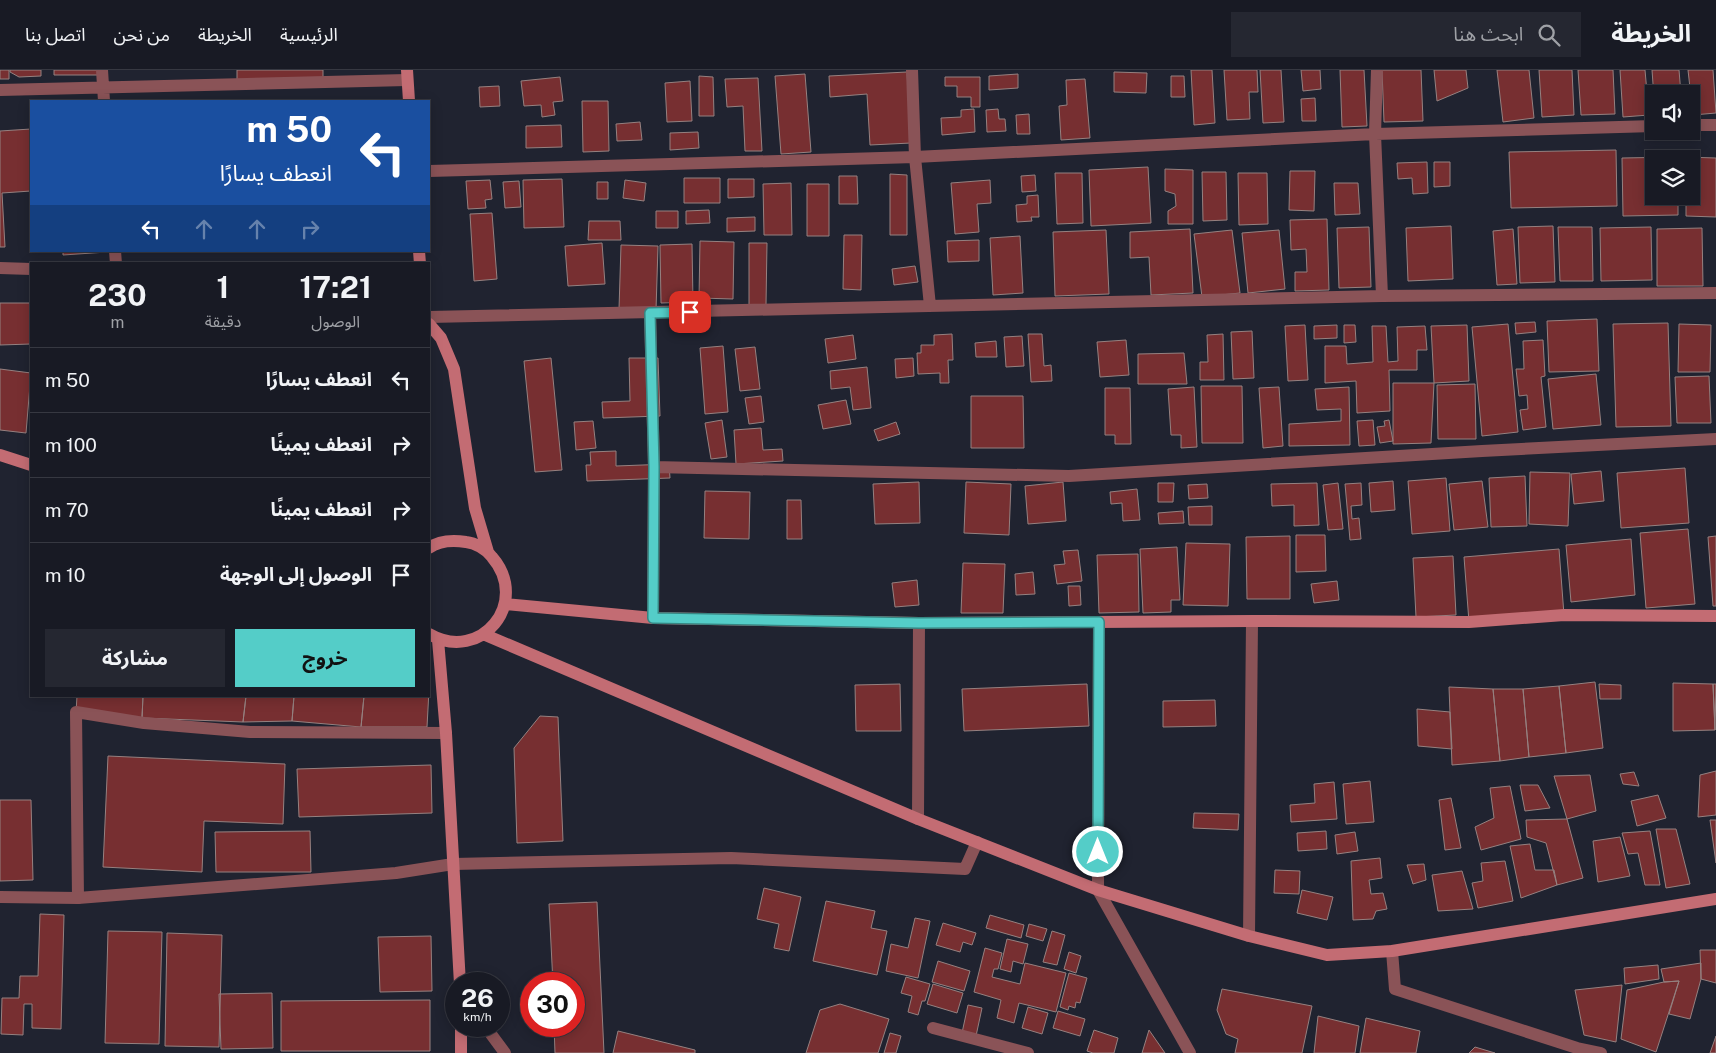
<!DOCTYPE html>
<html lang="ar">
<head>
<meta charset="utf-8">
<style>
	body { margin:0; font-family:"Public Sans","Noto Sans Arabic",sans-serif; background:#252731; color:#f1f3f6; direction:rtl; height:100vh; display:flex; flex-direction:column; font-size:19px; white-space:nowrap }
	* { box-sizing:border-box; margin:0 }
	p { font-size:16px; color:#9fa1a6 }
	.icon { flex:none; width:28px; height:28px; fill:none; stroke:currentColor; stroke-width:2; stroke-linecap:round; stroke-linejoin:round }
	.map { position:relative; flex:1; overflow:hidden; direction:ltr }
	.side { position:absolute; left:30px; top:192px; width:400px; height:435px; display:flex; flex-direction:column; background:#181a24; border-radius:0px; box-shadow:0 2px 12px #0003,0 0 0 1px #363841; direction:rtl }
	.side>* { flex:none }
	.guide { position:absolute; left:30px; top:30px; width:400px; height:152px; border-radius:0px; box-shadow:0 2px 12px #0003,0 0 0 1px #363841; direction:rtl; background:#1a4fa0; color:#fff; overflow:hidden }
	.tools { position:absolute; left:1645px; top:15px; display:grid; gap:10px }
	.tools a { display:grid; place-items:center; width:55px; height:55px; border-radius:0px; background:#181a24; box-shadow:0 2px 12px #0003,0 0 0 1px #363841; font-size:25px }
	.speed { position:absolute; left:445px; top:902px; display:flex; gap:10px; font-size:25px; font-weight:700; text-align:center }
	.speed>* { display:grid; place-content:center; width:65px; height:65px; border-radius:50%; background:#181a24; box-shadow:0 2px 12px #0003,0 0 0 1px #363841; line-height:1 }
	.speed small { font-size:12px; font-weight:400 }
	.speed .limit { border:8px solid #d22; background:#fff; color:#111 }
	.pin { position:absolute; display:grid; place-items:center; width:42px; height:42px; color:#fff; margin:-21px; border-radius:10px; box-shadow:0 2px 8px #0006 }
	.me { position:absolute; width:55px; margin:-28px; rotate:0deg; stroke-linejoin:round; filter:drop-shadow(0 0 4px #0008) }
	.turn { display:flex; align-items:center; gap:18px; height:105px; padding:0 15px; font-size:22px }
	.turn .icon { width:65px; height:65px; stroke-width:2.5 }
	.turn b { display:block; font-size:35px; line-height:42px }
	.lanes { display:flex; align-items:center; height:48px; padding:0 15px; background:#0003; justify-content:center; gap:25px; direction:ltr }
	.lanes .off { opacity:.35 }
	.eta { display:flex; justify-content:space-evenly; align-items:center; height:85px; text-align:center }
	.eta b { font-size:30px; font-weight:700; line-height:35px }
	.action { display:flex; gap:10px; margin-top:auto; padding:10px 15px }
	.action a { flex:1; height:58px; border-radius:0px; background:#54cdc8; color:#111; font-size:20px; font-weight:700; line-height:58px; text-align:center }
	.action a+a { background:#252731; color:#f1f3f6 }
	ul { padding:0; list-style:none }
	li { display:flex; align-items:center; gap:15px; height:65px; padding:0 15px; border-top:1px solid #363841 }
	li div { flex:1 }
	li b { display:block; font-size:19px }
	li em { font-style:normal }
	header { display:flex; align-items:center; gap:30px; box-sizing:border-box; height:70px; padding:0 25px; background:#181a24; border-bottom:1px solid #363841 }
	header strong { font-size:24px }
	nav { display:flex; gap:28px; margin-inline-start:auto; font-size:18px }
	.search { width:350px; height:45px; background:#252731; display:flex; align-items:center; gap:12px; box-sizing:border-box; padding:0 18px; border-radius:0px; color:#9fa1a6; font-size:19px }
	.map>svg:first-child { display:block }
</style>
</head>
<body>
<header>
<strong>الخريطة</strong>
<div class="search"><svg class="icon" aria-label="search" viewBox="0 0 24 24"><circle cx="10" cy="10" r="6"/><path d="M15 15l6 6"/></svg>ابحث هنا</div>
<nav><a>الرئيسية</a><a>الخريطة</a><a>من نحن</a><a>اتصل بنا</a></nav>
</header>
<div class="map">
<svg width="1716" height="983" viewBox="0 0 1716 983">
	<rect width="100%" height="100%" fill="#202330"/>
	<path fill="#772f31" stroke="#958180" d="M0 0H9V9H0Z
		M10 0H41V6L19 7 10 2Z
		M54 0H99V5H54Z
		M237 0H323V9L237 10Z
		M1191 0H1212L1215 53 1194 55Z
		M1224 0H1257L1258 22H1249L1250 49 1227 50Z
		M1260 0H1281L1284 52 1263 53Z
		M1301 0H1320L1321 19 1303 21Z
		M1340 0H1364L1367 56 1342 57Z
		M1382 0H1421L1423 51 1384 52Z
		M1434 0H1466L1468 18 1437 31Z
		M1497 0H1529L1534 48 1503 52Z
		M1539 0H1572L1574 45 1542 47Z
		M1578 0H1613L1615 44 1581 45Z
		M1620 0H1645L1649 45 1623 47Z
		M1652 0H1679L1681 24H1654V28Z
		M1688 0H1713L1716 43 1693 45Z
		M907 2 911 73 870 75 867 24 830 27 829 6Z
		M1114 2 1147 3 1146 23 1114 22Z
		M805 4 811 82 781 84 775 6Z
		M1018 4V18L989 20V6Z
		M699 6 713 7 714 46H699Z
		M1171 6H1184L1185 27H1171Z
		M560 7 563 31 553 32 555 45 542 47 541 35 524 36 521 11Z
		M945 7H980V37H971V27H957V16H945Z
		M758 8 762 81H745L743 36 727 37 725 9Z
		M1085 9 1090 68 1061 70 1059 36 1067 35 1066 10Z
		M690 11 692 51 667 52 665 13Z
		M499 16 500 36 480 37 479 17Z
		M1315 28 1316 51H1302L1301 29Z
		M582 31H608L609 81 583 82Z
		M974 39 975 62 942 65 941 48 961 47V40Z
		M998 39 999 49H1005L1006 61 987 62 986 40Z
		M1029 44 1030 64H1017L1016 45Z
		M640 52 642 70 617 71 616 54Z
		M561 55 562 77 526 78V56Z
		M31 59V121L2 123 5 177H0V61Z
		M698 62 699 78 670 80V63Z
		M1616 80 1617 136 1511 138 1509 82Z
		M1677 87V89H1654V126H1678V145L1623 146 1622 88Z
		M1686 87 1716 88V147L1686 146V126H1691V89H1686Z
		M1427 92 1428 123 1413 124 1412 108 1398 109 1397 93Z
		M1434 92H1450V116L1434 117Z
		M1148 97 1151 153 1091 156 1089 100Z
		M1165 99 1193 100V154H1168V141L1176 136 1175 124 1165 121Z
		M1290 101H1315L1314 141 1289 140Z
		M1202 102H1226L1227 150 1203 151Z
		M1055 103H1082L1083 153 1057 154Z
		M1238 103H1267L1268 154 1239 155Z
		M890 104 907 105V165H890Z
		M1035 105 1036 121 1022 122 1021 106Z
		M839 106H857L858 134H839Z
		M684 108H720V133H684Z
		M562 109 564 157 524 158 523 110Z
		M728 109H754V127L728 128Z
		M490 110 492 129 485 130 486 138 468 139 466 111Z
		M625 110 646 113 644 131 623 128Z
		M990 110 991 133 977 134 979 162 955 164 951 113Z
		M519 111 521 137 505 138 503 112Z
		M597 112H608V129H597Z
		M791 113 792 165H764L763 114Z
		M1334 113H1358L1360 144 1335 145Z
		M807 114H829V166H807Z
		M1038 125 1039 147H1031L1032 151 1017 152 1016 135 1027 134V126Z
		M709 140 710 153 686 154V141Z
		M656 141H678V158H656Z
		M492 143 497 209 474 211 470 144Z
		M755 147V161L727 162V148Z
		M1327 149 1329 220 1295 221V202H1307L1306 179 1291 180 1290 150Z
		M589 151H620L621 170H588Z
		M1451 156 1453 209 1408 211 1406 158Z
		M1553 156 1555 212 1520 213 1518 157Z
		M1369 157 1371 217 1339 218 1337 158Z
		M1558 157H1592L1593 211H1560Z
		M1651 157 1652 210 1601 211 1600 158Z
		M1702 158 1703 216H1657V159Z
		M1190 159 1193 223 1151 225 1149 187 1130 188V162Z
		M1513 159 1517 214 1497 215 1493 161Z
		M1106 160 1109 224 1055 226 1053 162Z
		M1232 160 1240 223 1202 227 1194 164Z
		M1279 160 1285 219 1248 223 1242 163Z
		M844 165H862L861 220 843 219Z
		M1020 166 1023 223 993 225 990 168Z
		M979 170V191L948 192 947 171Z
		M700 171 734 172 733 229 699 228Z
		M602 173 605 214 568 216 565 176Z
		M749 173H767L766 235H749Z
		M692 174 693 232 661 233 660 175Z
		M621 175 658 176 656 240 619 239Z
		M63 181H107V182L63 185Z
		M915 196 918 212 894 215 892 199Z
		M0 233H31V274L0 275Z
		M1597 249 1599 301 1549 302 1547 251Z
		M1535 252 1536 262 1516 264 1515 253Z
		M1668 253 1671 356 1616 357 1613 254Z
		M1508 254 1518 362 1482 366 1472 257Z
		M1679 254 1711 255 1710 302H1678Z
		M1305 255 1308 310 1288 311 1285 256Z
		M1337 255V268L1314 269V256Z
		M1344 255H1355L1356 272 1344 273Z
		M1467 255 1469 311 1434 313 1431 256Z
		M1372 256H1386L1388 292 1398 291 1397 257 1425 256 1427 280H1417V300H1389L1390 341 1357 343 1356 311 1325 313V276H1346L1347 294 1373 292Z
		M1252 261 1254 308 1233 309 1231 262Z
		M952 264 953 290H948L949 313H940V303L918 304 917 283H921V275H934V265Z
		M1028 264H1042L1044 296 1051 295 1052 311 1031 312Z
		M1223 264 1224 310H1200V292H1208L1207 265Z
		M853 265 856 289 828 293 825 269Z
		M1022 266 1024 296 1006 297 1004 267Z
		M1126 270 1129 305 1100 307 1097 272Z
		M1543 270 1545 306 1541 307 1546 357 1523 360 1520 340 1528 339 1527 325 1519 326 1516 299H1524L1523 271Z
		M996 271 997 287H976L975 273Z
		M723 276 728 342 705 344 700 278Z
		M755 277 760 319 740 321 735 279Z
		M1184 283 1187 314H1138V284Z
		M551 288 562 400 535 402 524 291Z
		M629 288H658L660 346 603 348 602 332 630 331Z
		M913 288 914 306 896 308 895 289Z
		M867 297 871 338 853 340 850 317 831 319 830 301Z
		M0 299 31 303 26 363 0 360Z
		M1596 304 1601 355 1553 359 1548 309Z
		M1709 306 1711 353H1677L1675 307Z
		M1393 313H1434L1431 373 1393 374Z
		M1475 314 1476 369H1438L1437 315Z
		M1201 316H1242L1243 373H1202Z
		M1194 317 1197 377 1181 378V365H1171L1168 319Z
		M1279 317 1283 376 1263 378 1259 318Z
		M1349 317 1350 375 1289 376V354L1341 351V339L1317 340 1315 319Z
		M1105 318H1130L1131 374H1115V365H1105Z
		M761 326 764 352 749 354 745 328Z
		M971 326H1023L1024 378H971Z
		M846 330 851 354 823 359 818 335Z
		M722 350 727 387 711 389 705 353Z
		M1373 350 1375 375 1359 376 1357 351Z
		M1389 350 1393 371 1380 373 1377 357 1385 356 1384 351Z
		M593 351 596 378 576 380 574 352Z
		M896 352 900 364 878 371 874 360Z
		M761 358 763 380 782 379 783 391 736 394 734 360Z
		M616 381V396L669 394 670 408 587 411 586 395H591L590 382Z
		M1685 398 1689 453 1621 458 1617 403Z
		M1601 401 1604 431 1574 434 1571 404Z
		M1530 402 1570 403 1568 456 1529 454Z
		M1525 406 1527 456 1491 457 1489 408Z
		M1446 408 1450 461 1412 464 1408 411Z
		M1393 411 1395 440 1371 442 1369 413Z
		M1482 411 1488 457 1454 460 1449 414Z
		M919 412 920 453 875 454 873 414Z
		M966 412 1011 414 1009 465 964 463Z
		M1063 412 1066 451 1028 454 1025 416Z
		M1158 413H1174L1173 432H1158Z
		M1317 413 1319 455 1294 456V435L1272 436 1271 414Z
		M1338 413 1343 459 1328 460 1323 415Z
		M1361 413 1362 435 1351 436 1352 449 1359 448 1361 469 1350 470 1345 414Z
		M1207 414 1208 428 1189 429 1188 415Z
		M1137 419 1140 450 1123 451 1122 433 1111 434 1110 422Z
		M705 421 750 422 749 469 704 468Z
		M787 430H801L802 469H787Z
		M1212 436V455H1189L1188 437Z
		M1183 441 1184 453 1159 454 1158 443Z
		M1688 459 1695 534 1646 538 1640 463Z
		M1296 465H1325L1326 501 1296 502Z
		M1290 466V529H1247L1246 467Z
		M1716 466V536H1713L1708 467Z
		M1631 469 1635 525 1571 532 1566 475Z
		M1186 473 1230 474 1228 536 1183 535Z
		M1177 477 1180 530H1171V542L1143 543 1140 479Z
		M1559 479 1564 545 1469 552 1464 487Z
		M1078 480 1082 511 1057 514 1054 495 1065 494 1063 481Z
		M1138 484 1139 542 1099 543 1097 485Z
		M1453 486 1456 545 1416 547 1413 488Z
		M963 493 1005 494 1003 543H961Z
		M1033 502 1035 524 1016 525 1015 504Z
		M917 510 919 535 895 537 892 513Z
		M1337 511 1339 530 1314 533 1311 514Z
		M1068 516H1080L1081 535 1069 536Z
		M1595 612 1603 678 1566 683 1559 616Z
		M1673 613 1713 614 1715 660 1673 661Z
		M900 614 901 661H856L855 615Z
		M1087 614 1089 656 964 661 962 619Z
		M1599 614 1621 615V629H1600Z
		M1713 614H1716L1715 660Z
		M1559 616 1566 683 1529 687 1523 619Z
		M1449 617 1493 619 1500 691 1452 695Z
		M1493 619H1523L1529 687 1500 691Z
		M429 620 427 657H361L364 626H429Z
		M77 626H143L142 648 76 642Z
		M143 626H246L243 652 142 648Z
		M246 626H294L292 651 243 652Z
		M294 626H364L361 657 292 651Z
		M1215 630 1216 656 1163 657V631Z
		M1417 639 1450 642 1452 679 1418 676Z
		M540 646 558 647 563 771 517 773 514 678Z
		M108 686 285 694 283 754 204 751 202 802 103 797Z
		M431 695 432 743 299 747 297 699Z
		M1716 701V745L1698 747 1700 705Z
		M1634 702 1639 716 1623 714 1620 704Z
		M1590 705 1596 741 1567 749 1554 706Z
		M1370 711 1374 752 1346 754 1343 714Z
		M1334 712 1337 749 1291 752 1290 735 1315 733 1314 714Z
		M1520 715H1538L1550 738 1525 741Z
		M1510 716 1521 769 1481 780 1475 757 1494 748 1490 718Z
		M1658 725 1666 748 1637 756 1631 731Z
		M1451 728 1461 778 1445 780 1439 730Z
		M0 730H31L33 810 0 811Z
		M1194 743 1239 744 1238 760 1193 758Z
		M1567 749 1583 808 1557 815 1546 773 1527 767 1526 750Z
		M1710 750H1716V793Z
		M1656 759H1676L1690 814 1666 818Z
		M310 761 311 802H216L215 762Z
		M1326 761 1327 779 1298 781 1297 763Z
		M1650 761 1660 815H1645L1638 783 1628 784 1622 763Z
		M1355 762 1358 781 1337 784 1335 765Z
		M1620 767 1630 806 1598 812 1593 771Z
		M1530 774 1535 800H1554L1557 815 1521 828 1510 776Z
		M1380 788 1382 808 1369 810 1371 824 1383 823 1387 839 1376 841 1373 849 1353 850 1351 791Z
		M1505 791 1513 831 1478 838 1472 813 1483 811 1481 793Z
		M1424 794 1426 810 1413 814 1407 795Z
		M1275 800 1300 801 1299 824 1274 823Z
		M1462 801 1473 839 1438 841 1432 805Z
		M764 818 801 827 789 881 774 878 779 854 757 849Z
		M1302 820 1333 827 1327 850 1297 843Z
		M826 831 875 841 871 858 887 861 877 905 813 891Z
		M597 832 604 983H555L554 956H574V914H553L549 834Z
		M40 844 64 845 61 959 32 958V934H24L23 965 1 964 2 928H19L20 906H38Z
		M990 845 1024 855 1021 868 986 858Z
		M915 848 930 851 918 908 886 901 891 874 908 878Z
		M943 853 976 863 972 875 963 872 960 882 936 875Z
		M1029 854 1047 859 1043 871 1026 866Z
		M108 861 162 862 159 974 105 973Z
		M1052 861 1065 865 1057 895 1043 892Z
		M167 863 222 865 219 977 165 976Z
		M431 866 432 921 380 922 378 867Z
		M1007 869 1028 874 1023 894 1013 891 1011 902 1000 899Z
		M985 878 1002 883 998 899H994L992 907 1020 914 1025 893 1066 903 1056 942 1019 933 1014 953 997 948 1001 930 974 922Z
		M1700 880H1716V913L1701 909Z
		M1069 882 1081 886 1076 903 1064 899Z
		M938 891 970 901 964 921 932 912Z
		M1701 893V909L1690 949 1669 944 1679 911 1664 912 1661 899Z
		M1658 895 1659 909 1625 914 1624 898Z
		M1069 903 1087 908 1080 933 1076 932 1075 938 1069 936 1068 940 1060 937Z
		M906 907 930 914 925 931H922L918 945 908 942 912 926 901 923Z
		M1679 911 1656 982 1621 969 1627 920 1664 912Z
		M933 914 963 923 957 943 927 934Z
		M1622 915 1616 972 1584 965 1575 920Z
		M1222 919 1312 936 1302 983H1235L1238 969 1226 964 1217 940Z
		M272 923 273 978 221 979 219 924Z
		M430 930V981H281V931Z
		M840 934 889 949 878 983H806L820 940Z
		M968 935 982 938 976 966 962 963Z
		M1028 937 1048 943 1042 964 1022 958Z
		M1058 941 1085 949 1080 966 1053 958Z
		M1318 946 1359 956 1355 983H1314Z
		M1366 948 1420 961 1416 983H1360Z
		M1094 960 1118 968 1114 983H1093L1087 981Z
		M1149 960 1165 983H1142Z
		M618 961 695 980V983H613Z
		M890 963 901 966 896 983H884Z
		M1716 966V983H1710Z
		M1475 977 1495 983H1469Z"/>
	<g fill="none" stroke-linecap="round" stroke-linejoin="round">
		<path stroke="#8a5357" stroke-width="12" d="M78 828 76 642 144 653 250 662 446 663"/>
		<path stroke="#8a5357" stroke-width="12" d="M102 0 104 31
			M912 0 915 87 930 236
			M1377 0 1375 64 1382 226
			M0 20 407 10
			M1691 55H1716
			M429 101 915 87 1375 64 1654 56
			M115 181 116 194
			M0 198 31 199
			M650 243 654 397 653 548
			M429 247 1382 226 1716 223
			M654 397 1069 406 1482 381 1716 369
			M1099 552 1098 820 1190 983
			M918 749 919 553
			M0 827 78 828 396 803 453 794 731 788 965 799 977 772
			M1249 866 1252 551
			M1392 881 1395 919 1577 978 1601 983
			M485 956 505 983
			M933 958 1028 983"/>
		<path stroke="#c36c73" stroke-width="12" d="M407 0 409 31
			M419 181 420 194
			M429 254 441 268 454 299 475 438 488 482
			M0 385 31 395
			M429 478C440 470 453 470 466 472 475 473 486 479 492 487 531 532 481 594 429 564
			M506 534 653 548 919 553 1252 551 1469 552 1564 545 1716 546
			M483 564 918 749 1098 820 1249 866 1327 885 1392 881 1716 829
			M438 570 446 663 460 914
			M461 983V956"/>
	</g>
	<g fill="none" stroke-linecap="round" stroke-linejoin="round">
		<g stroke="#378582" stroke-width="12">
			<path id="route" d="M690 242 650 243 654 397 653 548 919 553 1099 552 1098 782"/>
		</g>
		<use href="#route" stroke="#54cdc8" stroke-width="9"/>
	</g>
</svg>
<div class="tools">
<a><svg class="icon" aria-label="sound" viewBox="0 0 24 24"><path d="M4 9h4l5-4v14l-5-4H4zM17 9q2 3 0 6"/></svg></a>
<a><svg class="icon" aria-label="layers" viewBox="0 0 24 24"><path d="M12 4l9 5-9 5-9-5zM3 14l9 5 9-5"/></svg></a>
</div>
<div class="speed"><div>26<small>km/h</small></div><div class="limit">30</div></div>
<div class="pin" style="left:690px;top:242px;background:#d93025"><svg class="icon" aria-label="arrive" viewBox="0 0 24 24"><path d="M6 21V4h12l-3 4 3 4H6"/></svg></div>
<svg class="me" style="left:1098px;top:782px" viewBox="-20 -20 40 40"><circle r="17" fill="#54cdc8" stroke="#fff" stroke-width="3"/><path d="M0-11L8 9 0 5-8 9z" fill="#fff"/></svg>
<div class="guide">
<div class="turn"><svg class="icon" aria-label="left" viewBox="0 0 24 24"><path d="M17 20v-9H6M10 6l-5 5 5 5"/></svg><div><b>50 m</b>انعطف يسارًا</div></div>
<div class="lanes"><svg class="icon" aria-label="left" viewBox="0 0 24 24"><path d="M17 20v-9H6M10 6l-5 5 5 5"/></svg><svg class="icon off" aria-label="ahead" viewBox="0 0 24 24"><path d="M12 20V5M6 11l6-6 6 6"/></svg><svg class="icon off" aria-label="ahead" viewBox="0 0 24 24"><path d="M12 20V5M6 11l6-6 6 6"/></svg><svg class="icon off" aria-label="right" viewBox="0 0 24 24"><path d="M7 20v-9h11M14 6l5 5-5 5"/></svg></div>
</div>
<section class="side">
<div class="eta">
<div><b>17:21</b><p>الوصول</p></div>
<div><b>1</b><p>دقيقة</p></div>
<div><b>230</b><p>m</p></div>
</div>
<ul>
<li><svg class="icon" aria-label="left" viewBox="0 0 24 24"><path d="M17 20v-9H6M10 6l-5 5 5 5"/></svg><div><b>انعطف يسارًا</b></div><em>50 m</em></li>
<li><svg class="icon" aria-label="right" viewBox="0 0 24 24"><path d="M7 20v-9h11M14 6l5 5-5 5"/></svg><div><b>انعطف يمينًا</b></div><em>100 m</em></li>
<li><svg class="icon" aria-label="right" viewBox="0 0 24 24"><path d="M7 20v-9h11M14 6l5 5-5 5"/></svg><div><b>انعطف يمينًا</b></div><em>70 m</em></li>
<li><svg class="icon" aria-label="arrive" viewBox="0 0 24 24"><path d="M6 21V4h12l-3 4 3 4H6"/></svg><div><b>الوصول إلى الوجهة</b></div><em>10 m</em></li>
</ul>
<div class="action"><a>خروج</a><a>مشاركة</a></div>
</section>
</div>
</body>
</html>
